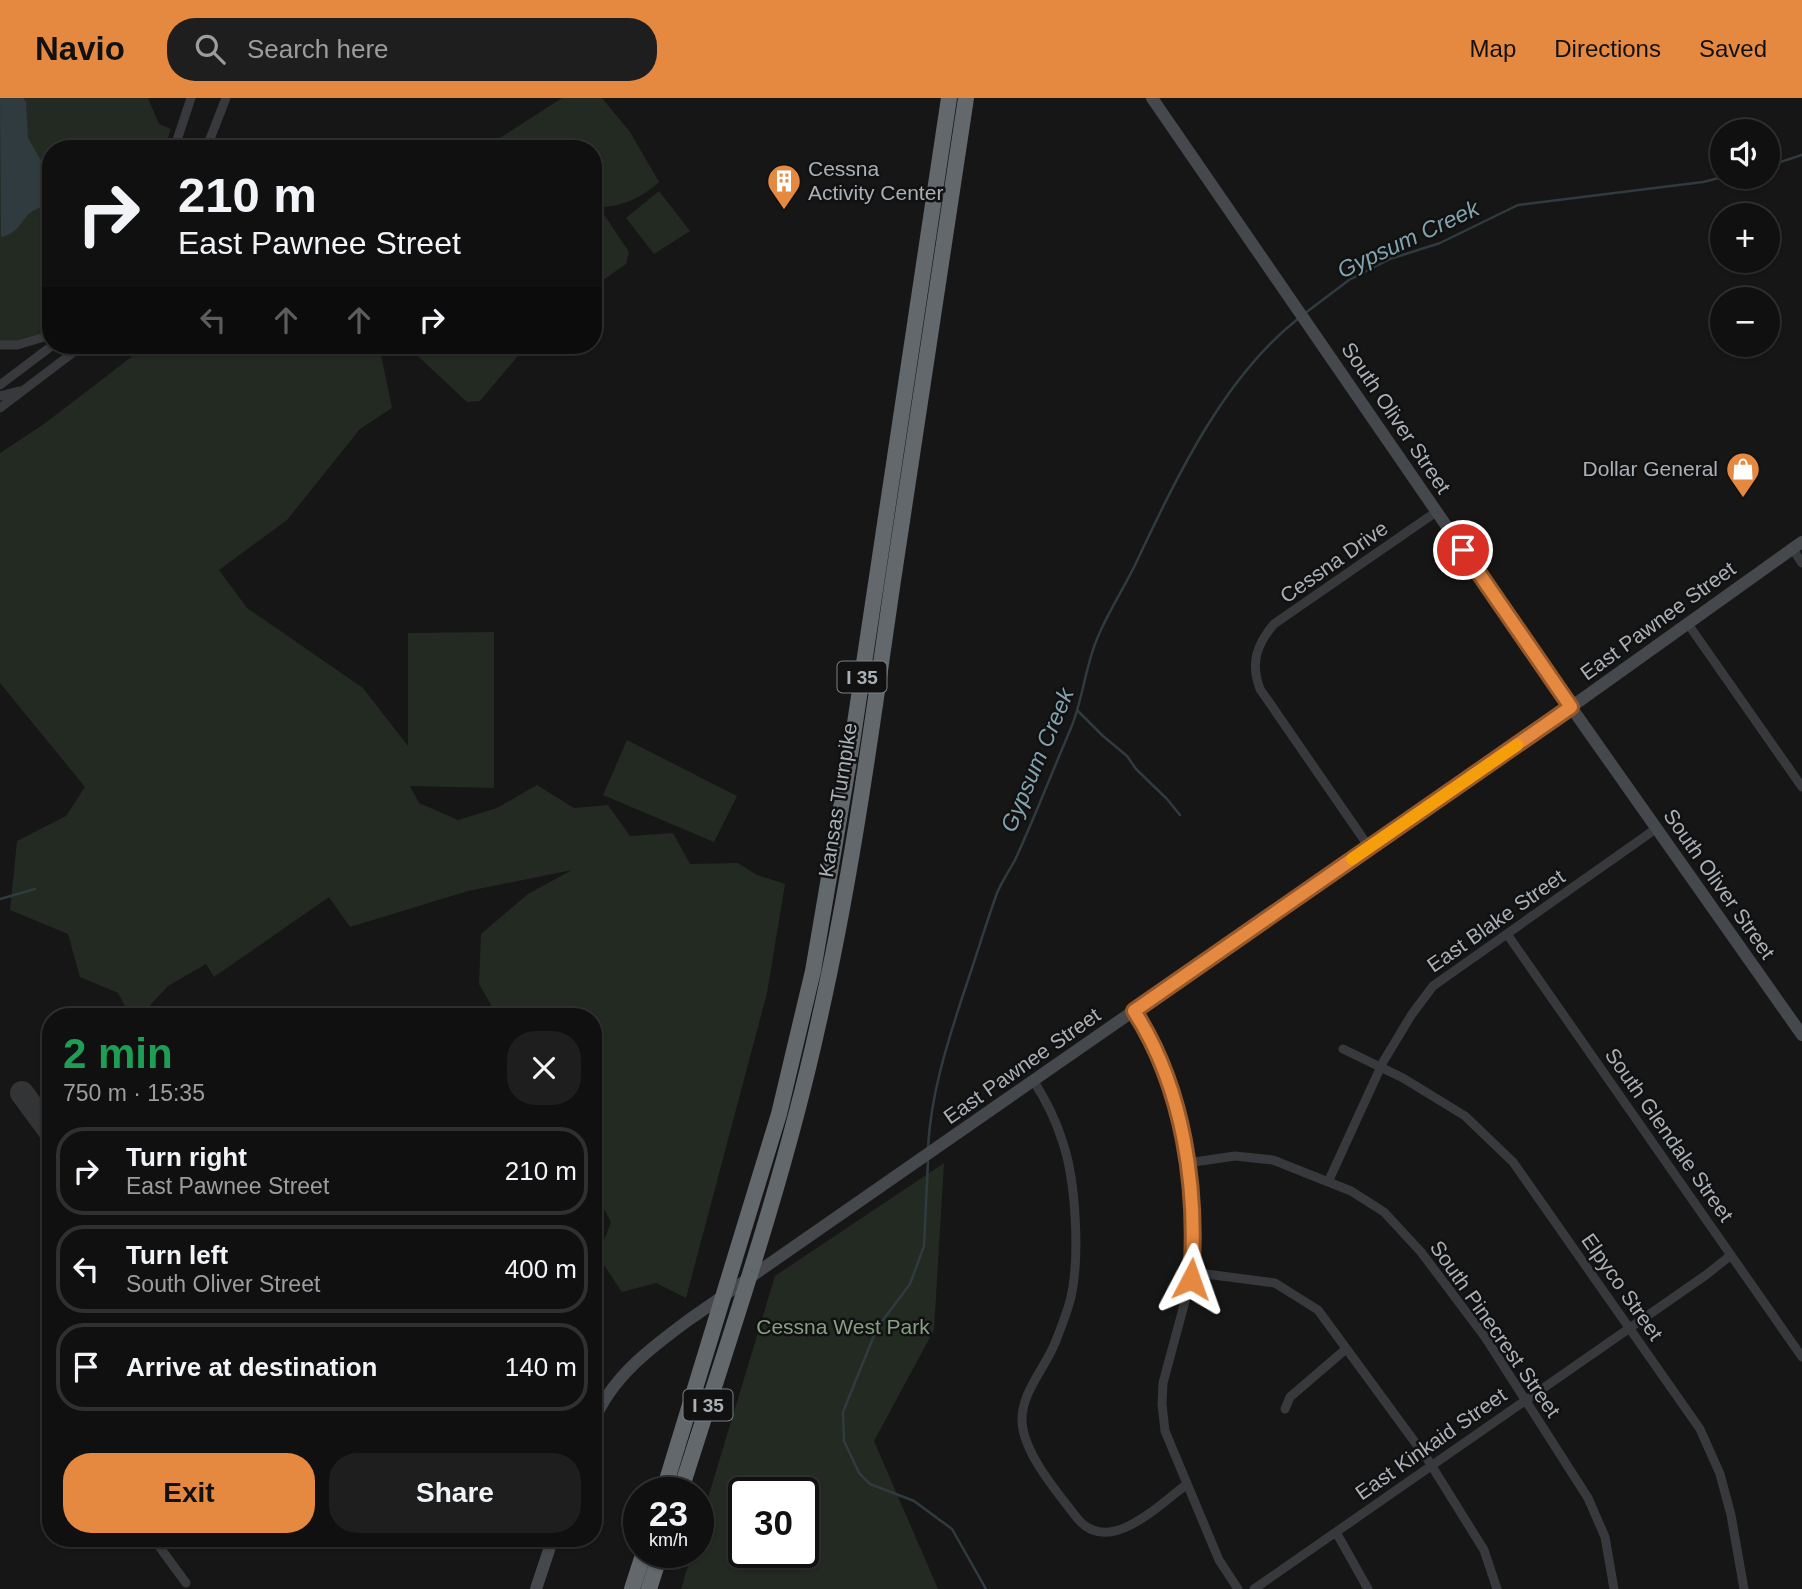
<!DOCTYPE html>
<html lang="en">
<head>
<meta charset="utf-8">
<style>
	body { margin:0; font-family:Arial,sans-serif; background:#1e1e1f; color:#f1f3f6; height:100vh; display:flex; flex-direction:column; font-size:26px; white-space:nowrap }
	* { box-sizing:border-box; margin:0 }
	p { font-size:23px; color:#9c9d9f }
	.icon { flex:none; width:38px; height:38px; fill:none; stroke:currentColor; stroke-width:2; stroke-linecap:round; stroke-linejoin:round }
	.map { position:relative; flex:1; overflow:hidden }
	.panel { position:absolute; left:42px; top:910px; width:560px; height:539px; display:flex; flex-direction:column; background:#101011; border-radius:28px; box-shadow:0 2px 5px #0004,0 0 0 2px #303031 }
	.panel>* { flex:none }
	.guide { position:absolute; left:42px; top:42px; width:560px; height:214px; border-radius:28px; box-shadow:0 2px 5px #0004,0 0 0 2px #303031; background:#101011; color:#f1f3f6; overflow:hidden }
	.controls { position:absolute; left:1710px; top:21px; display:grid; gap:14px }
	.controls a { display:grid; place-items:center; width:70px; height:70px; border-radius:50%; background:#101011; box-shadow:0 2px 5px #0004,0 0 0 2px #303031; font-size:35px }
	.speed { position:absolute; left:623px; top:1379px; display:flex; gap:14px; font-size:35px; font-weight:700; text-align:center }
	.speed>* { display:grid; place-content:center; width:91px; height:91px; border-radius:50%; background:#101011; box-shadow:0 2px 5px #0004,0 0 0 2px #303031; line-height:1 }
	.speed small { font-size:18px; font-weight:400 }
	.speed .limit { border:4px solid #111; border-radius:10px; background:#fff; color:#111 }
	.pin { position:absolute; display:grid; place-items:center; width:60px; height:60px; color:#fff; margin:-30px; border:4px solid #fff; border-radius:50%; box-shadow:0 2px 7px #0007 }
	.me { position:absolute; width:77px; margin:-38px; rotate:4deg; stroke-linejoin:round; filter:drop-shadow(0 0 5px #0008) }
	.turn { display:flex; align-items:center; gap:24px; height:147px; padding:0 21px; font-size:32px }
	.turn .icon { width:91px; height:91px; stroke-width:2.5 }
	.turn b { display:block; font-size:49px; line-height:60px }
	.lanes { display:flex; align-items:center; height:66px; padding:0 21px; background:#0003; justify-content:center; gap:35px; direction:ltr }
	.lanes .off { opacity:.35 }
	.round { display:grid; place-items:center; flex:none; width:74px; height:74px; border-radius:28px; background:#1e1e1f }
	.headline { display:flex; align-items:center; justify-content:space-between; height:119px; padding:0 21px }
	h1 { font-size:42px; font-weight:700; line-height:52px; color:#1e9e55 }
	.button { display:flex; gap:14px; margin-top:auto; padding:14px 21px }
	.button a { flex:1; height:80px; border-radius:28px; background:#e58840; color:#111; font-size:28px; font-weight:700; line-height:80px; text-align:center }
	.button a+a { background:#1e1e1f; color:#f1f3f6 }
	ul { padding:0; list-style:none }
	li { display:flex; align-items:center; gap:21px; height:88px; margin:0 14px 10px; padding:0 7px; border:4px solid #303031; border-radius:28px }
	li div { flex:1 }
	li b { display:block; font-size:26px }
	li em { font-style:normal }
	header { display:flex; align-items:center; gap:42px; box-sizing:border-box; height:98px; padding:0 35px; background:#e58840; color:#111 }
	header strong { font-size:33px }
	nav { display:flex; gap:38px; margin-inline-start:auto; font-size:24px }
	.search { width:490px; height:63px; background:#1e1e1f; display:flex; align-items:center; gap:18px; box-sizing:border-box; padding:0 24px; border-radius:28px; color:#9c9d9f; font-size:26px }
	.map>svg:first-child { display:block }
</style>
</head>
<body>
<header>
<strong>Navio</strong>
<div class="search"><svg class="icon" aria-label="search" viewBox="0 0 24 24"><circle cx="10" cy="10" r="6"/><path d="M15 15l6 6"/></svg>Search here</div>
<nav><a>Map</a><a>Directions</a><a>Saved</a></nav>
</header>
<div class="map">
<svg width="1802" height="1491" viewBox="0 0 1802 1491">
	<rect width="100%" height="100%" fill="#161617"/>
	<path fill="#232a22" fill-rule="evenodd" d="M0 0H148L159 26 171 31 164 51H51V232L15 243H0Z
		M562 0H602L630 34 659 84C639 102 620 109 593 110V51H483Z
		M659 93 690 133 654 156 626 120Z
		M603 115 629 154 626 166 593 189V118Z
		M147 247H379L392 310 360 331 287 422 219 472 247 510 363 590 408 648V535L494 534V690L410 688 419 705 458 722 497 710 537 687 574 710 608 707 630 738 673 735 690 766 738 765 757 777 785 786 767 895 686 1200 656 1185 622 1194 598 1158 611 1124 593 1090V919H498L479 886 481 836 528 796 572 772 468 793 350 829 329 799 214 879 206 866 168 888 139 919H131L118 895 80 879 68 836 10 812 17 743 66 718 85 689 0 585V355L44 326Z
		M406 247H527L480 303 467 304Z
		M627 642 737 698 714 744 603 697Z
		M944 1065 934 1232 874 1343 938 1491H681L692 1454H698V1433L775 1178ZM744 1395H803V1454H744Z"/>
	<path fill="#303b3f" d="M0 0H23L26 4 28 40 51 80V108C18 110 28 133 1 139Z"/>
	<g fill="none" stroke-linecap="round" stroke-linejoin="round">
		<path stroke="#303b3f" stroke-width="2.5" d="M1768 68 1802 57
			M1304 216 1349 182 1390 161 1440 145 1518 107 1703 84 1723 79
			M1078 613 1103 638 1127 658 1136 671 1167 701 1180 717
			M0 801 35 791
			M928 1049C931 997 946 949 962 900 974 865 985 829 997 795 1002 783 1009 773 1015 762 1035 719 1052 674 1071 630 1084 599 1085 565 1100 534 1110 512 1123 491 1134 469 1175 383 1222 280 1299 220
			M928 1063 924 1148 910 1186 877 1230 843 1314 844 1343 859 1375 870 1386 914 1403 952 1431 986 1491"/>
		<path stroke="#323436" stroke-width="24" d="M22 995 50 1033"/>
		<path stroke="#37393c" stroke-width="9" d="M174 51 191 0
			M206 51 226 0
			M0 247H17L51 237
			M0 287 53 247
			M0 298 19 293
			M0 310 83 247
			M1792 450 1802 465
			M1688 526 1802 689
			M1369 749 1260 591C1250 565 1257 546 1274 526L1436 414
			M1507 836 1802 1259
			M1134 913 1152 940 1168 980 1184 1048 1194 1137 1191 1181 1163 1285 1162 1306 1165 1333 1219 1462 1238 1491
			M1343 951 1403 980 1465 1018 1513 1064 1700 1331 1720 1376 1731 1417 1744 1491
			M1033 982C1046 1002 1056 1022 1063 1045 1076 1084 1080 1159 1071 1199 1067 1215 1061 1230 1055 1245 1045 1270 1021 1295 1022 1323 1023 1355 1058 1395 1077 1420 1109 1459 1157 1408 1186 1387
			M1187 1065 1235 1058 1273 1062 1351 1093 1384 1114 1421 1154 1485 1239 1588 1400 1605 1439 1614 1491
			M1328 1084 1383 964 1412 916 1433 888 1657 730
			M1191 1174 1275 1185 1318 1212 1428 1362 1484 1452 1497 1491
			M1285 1311 1290 1299 1346 1251
			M1336 1434 1368 1491
			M153 1440 186 1485
			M1254 1491 1706 1177 1731 1157"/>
		<path stroke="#45484c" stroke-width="12" d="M1152 0 1571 609 1802 937
			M593 1325C611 1279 652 1249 690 1221L1571 609 1802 444
			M536 1491 553 1440"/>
		<path stroke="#63686d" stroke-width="16" d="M663 1395 779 1016 813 873 852 645 949 0
			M680 1395C729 1240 783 1086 818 927 851 783 871 635 892 489 916 326 940 163 966 0
			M632 1491 644 1454
			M649 1491 661 1454"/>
	</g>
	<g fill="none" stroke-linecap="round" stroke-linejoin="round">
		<g stroke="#95582a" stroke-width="18">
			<path id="route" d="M1191 1181C1198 1091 1184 990 1134 913L1571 609 1463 452"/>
		</g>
		<use href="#route" stroke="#e58840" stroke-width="12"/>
		<path stroke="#f59e0b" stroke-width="12" d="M1352 761 1517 647"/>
	</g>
	<defs>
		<g id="building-pin" transform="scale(1.75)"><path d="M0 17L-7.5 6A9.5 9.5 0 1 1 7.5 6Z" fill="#e58840" stroke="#111112"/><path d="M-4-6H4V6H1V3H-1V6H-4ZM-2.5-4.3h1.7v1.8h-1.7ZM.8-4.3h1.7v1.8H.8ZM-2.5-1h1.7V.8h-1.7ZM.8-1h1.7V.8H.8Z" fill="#fff"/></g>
		<g id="shop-pin" transform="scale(1.75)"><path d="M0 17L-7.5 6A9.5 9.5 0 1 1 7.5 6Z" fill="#e58840" stroke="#111112"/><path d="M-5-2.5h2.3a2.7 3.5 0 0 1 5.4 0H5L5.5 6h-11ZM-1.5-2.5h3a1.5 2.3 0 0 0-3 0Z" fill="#fff"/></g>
	</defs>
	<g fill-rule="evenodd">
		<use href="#building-pin" x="784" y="83"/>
		<use href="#shop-pin" x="1743" y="371"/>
	</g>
	<g text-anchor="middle" stroke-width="5" stroke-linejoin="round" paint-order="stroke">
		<g fill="#111112" stroke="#7b8085" stroke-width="2">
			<rect x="837.5" y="563.5" width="49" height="31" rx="5"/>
			<rect x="683.5" y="1291.5" width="49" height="31" rx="5"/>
		</g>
		<g font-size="19" font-weight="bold" fill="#a9b0b6">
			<text x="862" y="586">I 35</text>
			<text x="708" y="1314">I 35</text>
		</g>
		<g font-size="21" fill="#a9b0b6" stroke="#111112" text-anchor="start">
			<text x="808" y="78">Cessna<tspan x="808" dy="24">Activity Center</tspan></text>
			<text x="1718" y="378" text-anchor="end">Dollar General</text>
		</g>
		<g font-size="21" fill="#a9b0b6" stroke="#111112">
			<text transform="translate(1396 320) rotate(56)" y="7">South Oliver Street</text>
			<text transform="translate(1334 464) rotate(-35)" y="7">Cessna Drive</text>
			<text transform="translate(1658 523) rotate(-36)" y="7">East Pawnee Street</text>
			<text transform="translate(838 702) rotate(-81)" y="7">Kansas Turnpike</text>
			<text transform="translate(1719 786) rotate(55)" y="7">South Oliver Street</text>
			<text transform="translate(1496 823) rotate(-35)" y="7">East Blake Street</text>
			<text transform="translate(1022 968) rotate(-35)" y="7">East Pawnee Street</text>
			<text transform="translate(1669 1037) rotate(55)" y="7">South Glendale Street</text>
			<text transform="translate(1622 1189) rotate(55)" y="7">Elpyco Street</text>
			<text transform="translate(1495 1231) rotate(55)" y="7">South Pinecrest Street</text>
			<text transform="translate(1431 1346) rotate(-35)" y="7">East Kinkaid Street</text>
		</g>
		<g font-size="21" fill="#86a081" stroke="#111112">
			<text x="843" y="1236">Cessna West Park</text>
		</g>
		<g font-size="23" font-style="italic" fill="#82a4af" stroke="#111112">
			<text transform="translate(1408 141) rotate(-25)" y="8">Gypsum Creek</text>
			<text transform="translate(1037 662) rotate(-67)" y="8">Gypsum Creek</text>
		</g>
	</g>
</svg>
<div class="controls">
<a><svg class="icon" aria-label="sound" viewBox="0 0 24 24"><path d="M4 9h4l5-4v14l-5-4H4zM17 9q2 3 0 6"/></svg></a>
<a>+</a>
<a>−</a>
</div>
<div class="speed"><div>23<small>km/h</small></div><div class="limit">30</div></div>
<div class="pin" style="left:1463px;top:452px;background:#d93025"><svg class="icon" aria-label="arrive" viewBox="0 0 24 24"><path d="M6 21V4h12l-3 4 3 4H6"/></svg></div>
<svg class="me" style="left:1191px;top:1181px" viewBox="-20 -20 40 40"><path d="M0-17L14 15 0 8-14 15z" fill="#e58840" stroke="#fff" stroke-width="4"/></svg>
<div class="guide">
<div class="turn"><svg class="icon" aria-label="right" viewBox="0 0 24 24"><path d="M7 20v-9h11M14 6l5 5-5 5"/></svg><div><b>210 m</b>East Pawnee Street</div></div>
<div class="lanes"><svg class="icon off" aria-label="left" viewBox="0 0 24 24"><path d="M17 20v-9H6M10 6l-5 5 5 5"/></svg><svg class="icon off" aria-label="ahead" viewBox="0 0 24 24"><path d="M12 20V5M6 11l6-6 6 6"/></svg><svg class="icon off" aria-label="ahead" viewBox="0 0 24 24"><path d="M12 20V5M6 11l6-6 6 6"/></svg><svg class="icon" aria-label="right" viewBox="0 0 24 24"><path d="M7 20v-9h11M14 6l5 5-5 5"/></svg></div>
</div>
<section class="panel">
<div class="headline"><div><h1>2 min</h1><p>750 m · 15:35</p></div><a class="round"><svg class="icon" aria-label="close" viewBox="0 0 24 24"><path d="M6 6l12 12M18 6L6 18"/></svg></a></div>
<ul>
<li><svg class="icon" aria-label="right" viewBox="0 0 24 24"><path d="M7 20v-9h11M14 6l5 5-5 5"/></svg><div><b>Turn right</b><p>East Pawnee Street</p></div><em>210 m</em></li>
<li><svg class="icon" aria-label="left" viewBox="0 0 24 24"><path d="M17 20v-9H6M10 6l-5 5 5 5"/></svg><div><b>Turn left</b><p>South Oliver Street</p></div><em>400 m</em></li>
<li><svg class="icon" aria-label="arrive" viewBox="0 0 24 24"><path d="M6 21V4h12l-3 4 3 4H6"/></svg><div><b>Arrive at destination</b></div><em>140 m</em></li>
</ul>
<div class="button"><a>Exit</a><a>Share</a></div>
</section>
</div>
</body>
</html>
